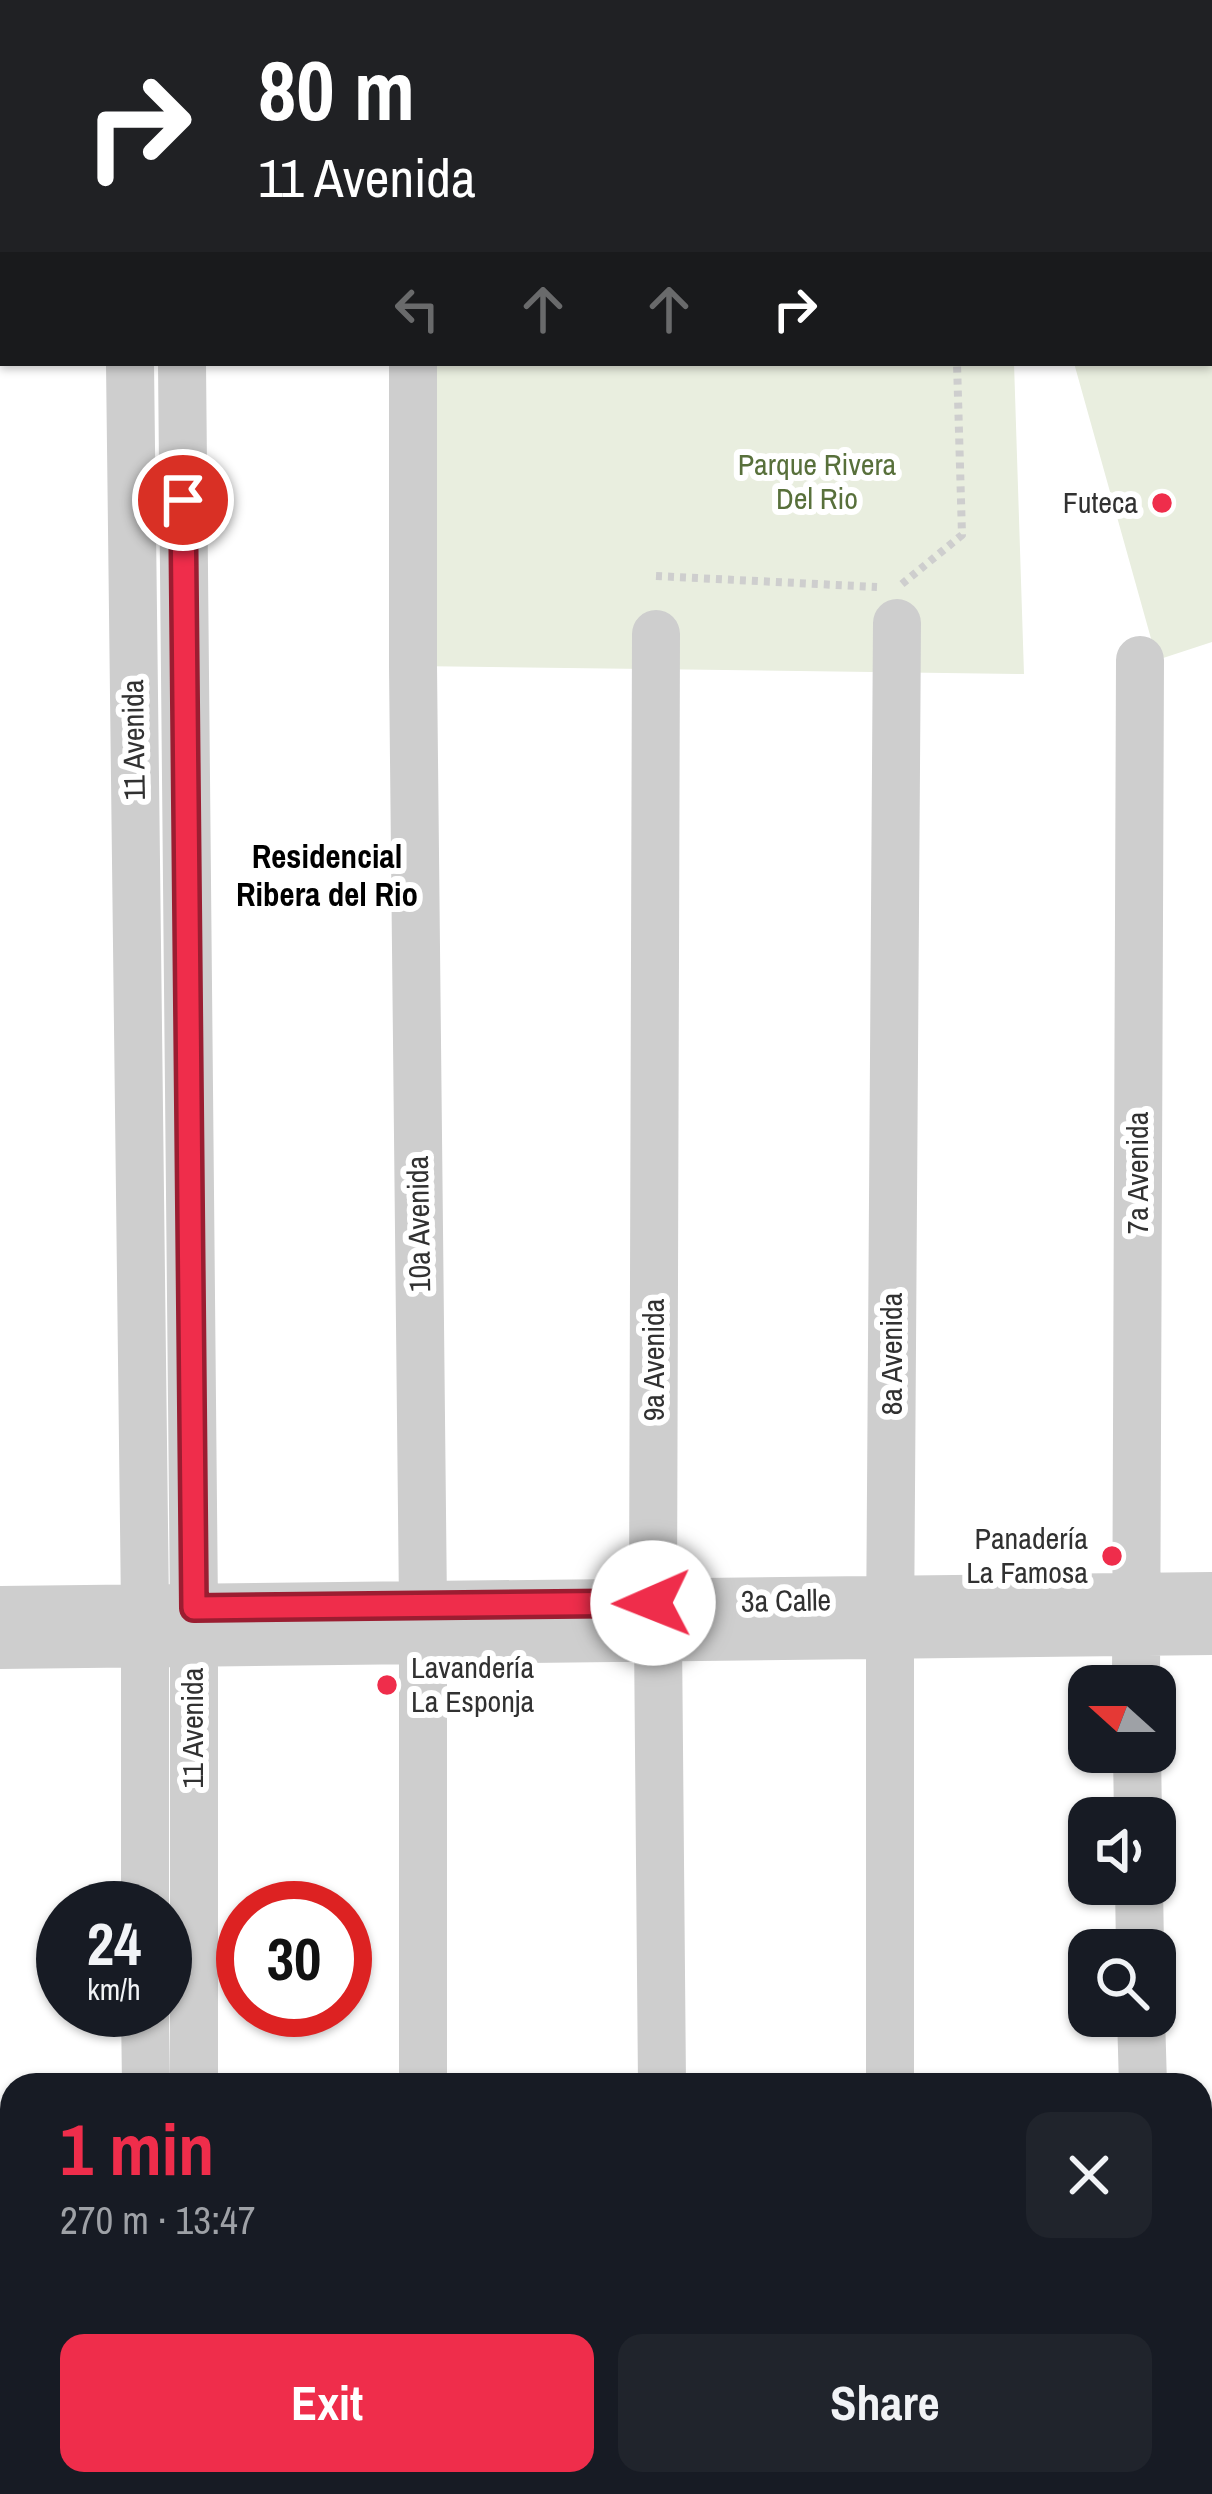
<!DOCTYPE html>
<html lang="en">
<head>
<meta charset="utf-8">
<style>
	body { margin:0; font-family:"Archivo Narrow",sans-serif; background:#20242c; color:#f1f3f6; height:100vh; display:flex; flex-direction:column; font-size:45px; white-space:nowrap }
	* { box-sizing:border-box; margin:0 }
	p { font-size:39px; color:#9ea1a6 }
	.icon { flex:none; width:66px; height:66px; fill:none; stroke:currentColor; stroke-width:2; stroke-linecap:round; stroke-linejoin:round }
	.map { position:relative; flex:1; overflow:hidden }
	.details { position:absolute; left:0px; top:2073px; width:1212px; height:423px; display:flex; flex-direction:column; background:#171b24; border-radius:36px 36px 0 0; box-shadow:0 3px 9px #0004 }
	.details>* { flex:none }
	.guide { position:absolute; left:0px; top:0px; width:1212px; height:366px; box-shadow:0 3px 9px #0004; background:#202124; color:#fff; overflow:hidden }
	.needle { width:78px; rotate:291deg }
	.controls { position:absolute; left:1068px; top:1665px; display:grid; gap:24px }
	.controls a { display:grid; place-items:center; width:108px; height:108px; border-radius:24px; background:#171b24; box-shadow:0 3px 9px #0004; font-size:60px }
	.speed { position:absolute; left:36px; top:1881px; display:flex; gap:24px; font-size:60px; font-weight:700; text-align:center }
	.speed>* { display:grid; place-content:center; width:156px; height:156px; border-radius:50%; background:#171b24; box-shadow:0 3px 9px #0004; line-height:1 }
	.speed small { font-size:30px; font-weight:400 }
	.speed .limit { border:18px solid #d22; background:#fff; color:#111 }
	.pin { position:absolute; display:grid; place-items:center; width:102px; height:102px; color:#fff; margin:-51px; border:6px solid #fff; border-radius:50%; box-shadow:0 3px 12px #0007 }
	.me { position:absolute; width:132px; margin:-66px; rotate:269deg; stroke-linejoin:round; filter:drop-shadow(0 0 9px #0008) }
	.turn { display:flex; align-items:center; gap:42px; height:252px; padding:0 60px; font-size:54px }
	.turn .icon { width:156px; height:156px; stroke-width:2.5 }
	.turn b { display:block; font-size:84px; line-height:102px }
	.lanes { display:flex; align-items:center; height:114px; padding:0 60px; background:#0003; justify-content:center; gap:60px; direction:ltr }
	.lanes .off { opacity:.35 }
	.round { display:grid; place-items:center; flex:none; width:126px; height:126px; border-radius:24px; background:#20242c }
	.overview { display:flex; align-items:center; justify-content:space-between; height:204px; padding:0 60px }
	h1 { font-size:72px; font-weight:700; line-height:90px; color:#ef2d4b }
	.cta { display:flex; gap:24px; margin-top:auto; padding:24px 60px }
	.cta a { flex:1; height:138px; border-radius:24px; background:#ef2d4b; color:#fff; font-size:48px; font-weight:700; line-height:138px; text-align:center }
	.cta a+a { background:#20242c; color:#f1f3f6 }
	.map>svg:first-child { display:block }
</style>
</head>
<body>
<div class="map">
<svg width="1212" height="2494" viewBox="0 0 1212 2494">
	<rect width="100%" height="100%" fill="#fff"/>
	<path fill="#e9eedf" d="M429 0H1212V642L1157 660 1074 363H1209V3H429Z
		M413 363H1014L1024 674 413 666Z"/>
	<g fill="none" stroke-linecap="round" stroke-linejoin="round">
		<path stroke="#cecece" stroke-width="8" stroke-dasharray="6 6" stroke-linecap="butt" d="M900 3V0
			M656 576 877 587
			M902 584 962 535 957 363"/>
		<path stroke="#cecece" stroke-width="48" d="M162 0 163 3
			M464 0 473 3
			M989 0 990 3
			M98 3 112 0
			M416 3V0
			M0 24H3
			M0 64 3 63
			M1209 67 1212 66
			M130 363 145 1609V1908
			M182 363 194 1608V2085
			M413 363V666L423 1606V2085
			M656 634 653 1603 658 1637 662 2085
			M0 1610 1212 1596
			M0 1645 1212 1631
			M1136 1686 1140 660
			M1137 1752 1138 1818
			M1139 1884 1140 1950
			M145 2010 146 2085
			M1141 2016 1143 2085
			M890 2085V1635L897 623
			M0 2295 12 2296
			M424 2484 425 2494
			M667 2484V2494
			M1149 2484V2494
			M890 2494V2484"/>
	</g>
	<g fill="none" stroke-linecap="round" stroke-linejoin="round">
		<g stroke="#9b1d31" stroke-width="30">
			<path id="route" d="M183 500 194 1608 653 1603"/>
		</g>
		<use href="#route" stroke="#ef2d4b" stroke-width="21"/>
	</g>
	<g fill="#ef2d4b" stroke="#fff" stroke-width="4.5">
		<circle cx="1162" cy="503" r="12"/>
		<circle cx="1112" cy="1556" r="12"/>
		<circle cx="387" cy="1685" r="12"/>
	</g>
	<g text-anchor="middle" stroke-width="12" stroke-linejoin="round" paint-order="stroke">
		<g font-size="30" fill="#58703b" stroke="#fff">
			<text x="817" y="475">Parque Rivera<tspan x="817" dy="34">Del Rio</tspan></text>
		</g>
		<g font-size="30" fill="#313131" stroke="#fff" text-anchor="end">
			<text x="1138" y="513">Futeca</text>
			<text x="1088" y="1549">Panadería<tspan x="1088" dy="34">La Famosa</tspan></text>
			<text x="411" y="1678" text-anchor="start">Lavandería<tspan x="411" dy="34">La Esponja</tspan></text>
		</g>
		<g font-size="30" fill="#313131" stroke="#fff">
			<text transform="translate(134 740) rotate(-91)" y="10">11 Avenida</text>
			<text transform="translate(1138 1173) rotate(-90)" y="10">7a Avenida</text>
			<text transform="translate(419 1224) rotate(-91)" y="10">10a Avenida</text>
			<text transform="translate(892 1354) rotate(-90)" y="10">8a Avenida</text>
			<text transform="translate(654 1360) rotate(-90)" y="10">9a Avenida</text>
			<text transform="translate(786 1601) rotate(-1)" y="10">3a Calle</text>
			<text transform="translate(193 1728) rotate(-90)" y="10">11 Avenida</text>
		</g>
		<g font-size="33" font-weight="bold" fill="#000" stroke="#fff">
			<text x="327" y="868">Residencial<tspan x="327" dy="38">Ribera del Rio</tspan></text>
		</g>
	</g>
</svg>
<div class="controls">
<a><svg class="needle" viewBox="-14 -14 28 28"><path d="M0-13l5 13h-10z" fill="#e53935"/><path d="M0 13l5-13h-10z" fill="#9ea1a6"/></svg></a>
<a><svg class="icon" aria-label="sound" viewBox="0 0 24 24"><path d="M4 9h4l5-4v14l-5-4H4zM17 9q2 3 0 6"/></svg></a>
<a><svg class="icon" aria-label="search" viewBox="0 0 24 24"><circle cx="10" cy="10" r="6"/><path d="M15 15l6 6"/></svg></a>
</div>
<div class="speed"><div>24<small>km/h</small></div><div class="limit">30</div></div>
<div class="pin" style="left:183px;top:500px;background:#d93025"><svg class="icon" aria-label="arrive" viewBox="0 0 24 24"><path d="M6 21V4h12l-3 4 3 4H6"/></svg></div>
<svg class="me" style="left:653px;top:1603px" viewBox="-20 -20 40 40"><circle r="19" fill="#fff"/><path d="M0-13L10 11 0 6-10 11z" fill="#ef2d4b"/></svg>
<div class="guide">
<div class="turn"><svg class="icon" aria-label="right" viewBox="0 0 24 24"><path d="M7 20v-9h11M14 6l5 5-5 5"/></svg><div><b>80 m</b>11 Avenida</div></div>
<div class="lanes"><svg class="icon off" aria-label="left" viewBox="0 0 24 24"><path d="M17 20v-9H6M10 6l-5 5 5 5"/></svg><svg class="icon off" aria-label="ahead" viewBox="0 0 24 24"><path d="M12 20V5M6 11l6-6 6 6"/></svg><svg class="icon off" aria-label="ahead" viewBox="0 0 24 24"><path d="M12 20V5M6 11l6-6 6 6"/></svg><svg class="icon" aria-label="right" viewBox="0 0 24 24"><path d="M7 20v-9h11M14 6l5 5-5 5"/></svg></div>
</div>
<section class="details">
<div class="overview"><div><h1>1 min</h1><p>270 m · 13:47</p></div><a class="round"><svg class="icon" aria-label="close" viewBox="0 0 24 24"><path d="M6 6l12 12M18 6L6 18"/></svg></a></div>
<div class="cta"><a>Exit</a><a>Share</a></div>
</section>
</div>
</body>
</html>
